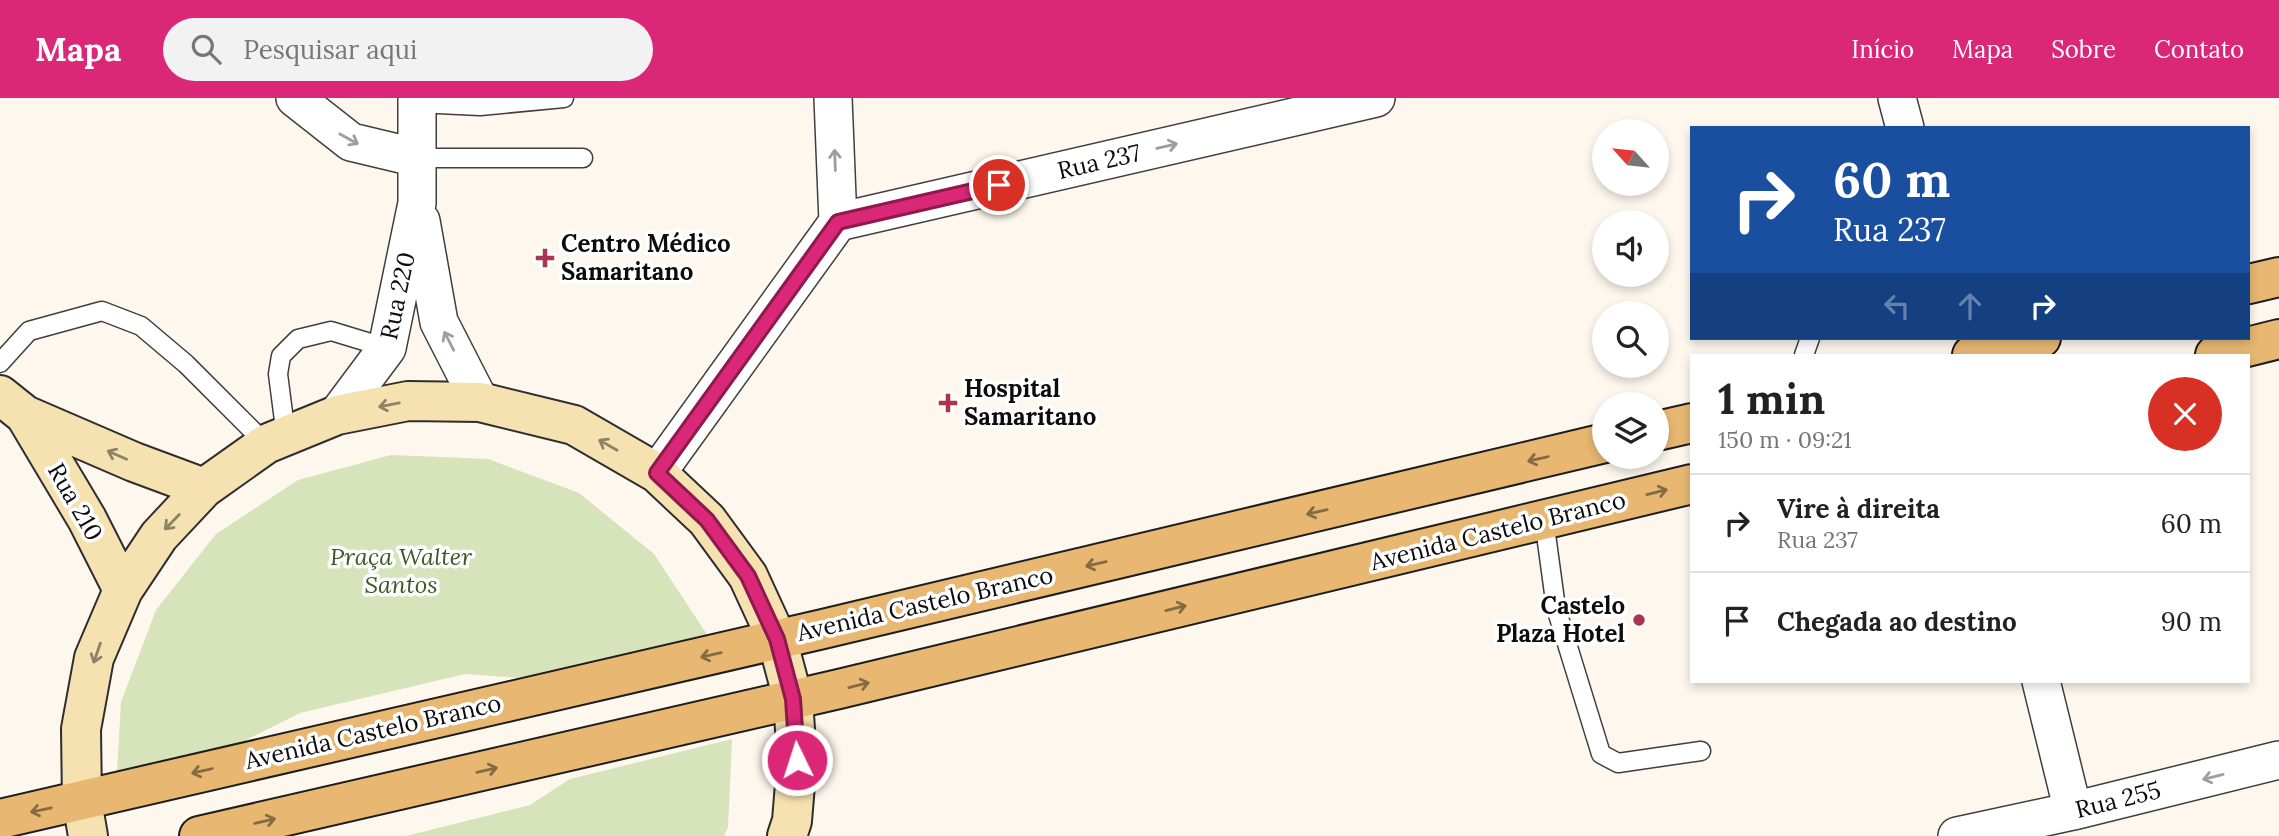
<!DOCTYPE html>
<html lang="pt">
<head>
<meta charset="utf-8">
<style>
	body { margin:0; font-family:Lora,serif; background:#f2f2f2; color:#222; height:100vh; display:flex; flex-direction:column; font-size:26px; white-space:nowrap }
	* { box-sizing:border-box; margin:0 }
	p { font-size:23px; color:#767676 }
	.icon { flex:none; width:38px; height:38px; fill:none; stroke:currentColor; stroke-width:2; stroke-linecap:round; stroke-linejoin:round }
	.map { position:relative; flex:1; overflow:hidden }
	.sheet { position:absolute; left:1690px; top:256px; width:560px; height:329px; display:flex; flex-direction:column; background:#fff; border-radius:0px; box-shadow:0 4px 10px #0003 }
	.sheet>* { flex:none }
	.guide { position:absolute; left:1690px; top:28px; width:560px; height:214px; border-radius:0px; box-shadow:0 4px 10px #0003; background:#1a4fa0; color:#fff; overflow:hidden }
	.needle { width:46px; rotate:297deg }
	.tools { position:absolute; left:1592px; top:21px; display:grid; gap:14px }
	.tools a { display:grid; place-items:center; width:77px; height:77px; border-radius:50%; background:#fff; box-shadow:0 4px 10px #0003; font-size:35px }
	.pin { position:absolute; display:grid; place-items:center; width:60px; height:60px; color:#fff; margin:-30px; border:4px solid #fff; border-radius:50%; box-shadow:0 2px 7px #0007 }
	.me { position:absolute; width:77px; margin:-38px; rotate:356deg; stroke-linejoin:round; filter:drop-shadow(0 0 5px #0008) }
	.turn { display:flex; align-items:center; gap:24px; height:147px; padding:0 28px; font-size:32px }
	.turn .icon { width:91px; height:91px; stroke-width:2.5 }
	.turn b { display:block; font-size:49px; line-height:60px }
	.lanes { display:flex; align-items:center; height:66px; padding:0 28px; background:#0003; justify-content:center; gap:35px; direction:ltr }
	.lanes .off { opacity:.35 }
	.round { display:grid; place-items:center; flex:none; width:74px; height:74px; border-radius:37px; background:#f2f2f2 }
	.head { display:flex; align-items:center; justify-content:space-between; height:119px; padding:0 28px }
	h1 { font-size:42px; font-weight:700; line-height:52px }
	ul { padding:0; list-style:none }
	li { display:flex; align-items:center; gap:21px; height:98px; padding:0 28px; border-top:2px solid #e0e0e0 }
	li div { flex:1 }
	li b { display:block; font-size:26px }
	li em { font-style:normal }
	header { display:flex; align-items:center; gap:42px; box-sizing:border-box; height:98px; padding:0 35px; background:#db2777; color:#fff }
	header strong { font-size:33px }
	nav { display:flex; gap:38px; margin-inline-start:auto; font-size:24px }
	.search { width:490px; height:63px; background:#f2f2f2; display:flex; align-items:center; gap:18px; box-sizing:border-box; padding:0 24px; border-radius:38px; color:#767676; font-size:26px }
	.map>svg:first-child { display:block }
</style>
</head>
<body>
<header>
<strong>Mapa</strong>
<div class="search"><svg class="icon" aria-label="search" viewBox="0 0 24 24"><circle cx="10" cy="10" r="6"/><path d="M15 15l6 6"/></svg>Pesquisar aqui</div>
<nav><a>Início</a><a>Mapa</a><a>Sobre</a><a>Contato</a></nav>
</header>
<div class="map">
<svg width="2279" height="738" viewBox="0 0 2279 738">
	<rect width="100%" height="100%" fill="#fdf7ed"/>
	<path fill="#d6e3bb" d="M391 357 488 361 579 395 654 456 710 541 534 581 465 576 300 615 230 650 117 675 121 604 156 512 216 436 298 382Z
		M732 641 728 729 724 738H406L530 707 570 681Z"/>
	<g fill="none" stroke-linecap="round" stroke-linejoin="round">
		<g stroke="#3f3f3f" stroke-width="21">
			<path id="lane" d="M417 5 480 8 564 0
				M418 60H583
				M1804 257 1810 240
				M0 265 29 233 102 213 141 228 186 266 266 346
				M286 338 278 276 281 258 298 241 331 233 387 250
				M1544 422 1556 510 1601 656 1618 665 1701 653"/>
		</g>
		<g stroke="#3f3f3f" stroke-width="40">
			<path id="street" d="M295 0 351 44 418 60
				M833 0 838 124
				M1897 0 1905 30
				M421 123 439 224 480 304
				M337 317 387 250 417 105V0
				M657 375 838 124 1376 0
				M2041 583 2073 713
				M1957 738 2073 713 2279 662"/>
		</g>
		<g stroke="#2e2e2e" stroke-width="42">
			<path id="secondary" d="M0 297 25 317 134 364 204 390
				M25 317 87 421 123 492
				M88 738 82 703 81 631 94 560 123 492 159 438 204 390 266 346 337 317 408 303 480 304 574 327 657 375 707 422 748 478 777 541 793 601 797 662 792 723 787 738"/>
		</g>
		<g stroke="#1d1d1d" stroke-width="42">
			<path id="primary" d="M2249 186 2279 179
				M1972 257 2041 240
				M2215 257 2279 241
				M1657 333 1692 325
				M0 721 823 531 1605 345
				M199 738 839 591 1692 386"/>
		</g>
		<use href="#lane" stroke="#fff" stroke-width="18"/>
		<use href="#street" stroke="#fff" stroke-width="37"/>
		<use href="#secondary" stroke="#f5e2b0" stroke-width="38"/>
		<use href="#primary" stroke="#e8b872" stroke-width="38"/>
	</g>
	<defs><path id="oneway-shaft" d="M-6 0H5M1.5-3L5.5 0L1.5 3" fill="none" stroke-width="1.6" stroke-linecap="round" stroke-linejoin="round" transform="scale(1.75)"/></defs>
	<g stroke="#9e9e9e">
		<use href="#oneway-shaft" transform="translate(349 41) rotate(29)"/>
		<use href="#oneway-shaft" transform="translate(1167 48) rotate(-13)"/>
		<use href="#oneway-shaft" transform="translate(835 62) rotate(-92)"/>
		<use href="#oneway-shaft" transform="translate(449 243) rotate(-117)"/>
		<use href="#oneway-shaft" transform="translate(2213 679) rotate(166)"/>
	</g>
	<g stroke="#8c8266">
		<use href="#oneway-shaft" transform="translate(389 307) rotate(169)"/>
		<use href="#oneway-shaft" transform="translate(608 347) rotate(-150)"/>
		<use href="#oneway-shaft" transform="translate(117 357) rotate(-156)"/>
		<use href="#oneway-shaft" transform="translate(172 424) rotate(134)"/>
		<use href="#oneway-shaft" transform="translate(97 555) rotate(109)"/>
	</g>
	<g stroke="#856b44">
		<use href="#oneway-shaft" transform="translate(1538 361) rotate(167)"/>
		<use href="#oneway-shaft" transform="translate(1657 394) rotate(-14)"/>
		<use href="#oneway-shaft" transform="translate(1317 414) rotate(167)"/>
		<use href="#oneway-shaft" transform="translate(1096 466) rotate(167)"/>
		<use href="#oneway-shaft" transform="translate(1176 510) rotate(-14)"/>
		<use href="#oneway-shaft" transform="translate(711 557) rotate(167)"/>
		<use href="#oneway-shaft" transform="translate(859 587) rotate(-14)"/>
		<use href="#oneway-shaft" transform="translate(487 672) rotate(-13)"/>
		<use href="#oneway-shaft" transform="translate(202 673) rotate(167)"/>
		<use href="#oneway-shaft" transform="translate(41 712) rotate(168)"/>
		<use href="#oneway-shaft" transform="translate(265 723) rotate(-13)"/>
	</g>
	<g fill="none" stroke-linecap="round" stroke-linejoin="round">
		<g stroke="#8e194d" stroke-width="18">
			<path id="route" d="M797 662 793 601 777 541 748 478 707 422 657 375 838 124 999 87"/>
		</g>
		<use href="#route" stroke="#db2777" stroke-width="12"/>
	</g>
	<g fill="#ab354e" stroke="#fff" stroke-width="2.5">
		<path d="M541.5 149.5h7v7h7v7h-7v7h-7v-7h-7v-7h7z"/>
		<path d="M944.5 294.5h7v7h7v7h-7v7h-7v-7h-7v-7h7z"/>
		<circle cx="1639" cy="522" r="7"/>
	</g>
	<g text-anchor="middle" stroke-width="7" stroke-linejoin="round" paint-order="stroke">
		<g font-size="24" fill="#0c0c0c" stroke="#fff">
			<text transform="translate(1099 64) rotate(-13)" y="8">Rua 237</text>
			<text transform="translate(398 198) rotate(-78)" y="8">Rua 220</text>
			<text transform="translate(75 404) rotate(60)" y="8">Rua 210</text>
			<text transform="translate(1498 433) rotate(-14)" y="8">Avenida Castelo Branco</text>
			<text transform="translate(925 506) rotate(-13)" y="8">Avenida Castelo Branco</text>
			<text transform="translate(373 634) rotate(-13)" y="8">Avenida Castelo Branco</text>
			<text transform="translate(2118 702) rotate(-14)" y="8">Rua 255</text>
		</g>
		<g font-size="24" font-weight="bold" fill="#0c0c0c" stroke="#fff" text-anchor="start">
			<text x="561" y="154">Centro Médico<tspan x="561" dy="28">Samaritano</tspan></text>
			<text x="964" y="299">Hospital<tspan x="964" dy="28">Samaritano</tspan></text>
			<text x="1625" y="516" text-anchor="end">Castelo<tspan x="1625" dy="28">Plaza Hotel</tspan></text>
		</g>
		<g font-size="24" font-style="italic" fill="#395c25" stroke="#fff">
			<text x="401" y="467">Praça Walter<tspan x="401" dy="28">Santos</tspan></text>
		</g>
	</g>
</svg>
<div class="tools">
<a><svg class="needle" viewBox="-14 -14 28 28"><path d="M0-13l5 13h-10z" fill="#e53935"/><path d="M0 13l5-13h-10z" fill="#767676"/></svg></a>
<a><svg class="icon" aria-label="sound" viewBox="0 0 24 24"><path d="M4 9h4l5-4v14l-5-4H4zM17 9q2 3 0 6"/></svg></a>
<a><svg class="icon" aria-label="search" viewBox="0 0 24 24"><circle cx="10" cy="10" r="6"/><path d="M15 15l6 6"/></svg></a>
<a><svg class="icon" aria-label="layers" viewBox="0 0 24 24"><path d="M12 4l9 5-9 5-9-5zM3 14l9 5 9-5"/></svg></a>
</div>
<div class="pin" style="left:999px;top:87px;background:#d93025"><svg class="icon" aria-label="arrive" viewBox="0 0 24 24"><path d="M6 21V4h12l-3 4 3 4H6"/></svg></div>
<svg class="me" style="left:797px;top:662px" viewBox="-20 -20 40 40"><circle r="17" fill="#db2777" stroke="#fff" stroke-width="3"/><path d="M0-11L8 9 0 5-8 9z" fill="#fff"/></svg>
<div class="guide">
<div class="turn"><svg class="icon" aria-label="right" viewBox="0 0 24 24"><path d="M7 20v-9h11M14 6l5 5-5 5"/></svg><div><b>60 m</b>Rua 237</div></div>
<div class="lanes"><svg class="icon off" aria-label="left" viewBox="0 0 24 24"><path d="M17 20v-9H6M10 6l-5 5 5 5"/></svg><svg class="icon off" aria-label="ahead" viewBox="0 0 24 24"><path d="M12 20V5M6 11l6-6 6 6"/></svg><svg class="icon" aria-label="right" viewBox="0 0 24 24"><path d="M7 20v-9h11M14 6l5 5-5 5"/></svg></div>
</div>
<section class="sheet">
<div class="head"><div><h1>1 min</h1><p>150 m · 09:21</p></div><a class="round" style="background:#d93025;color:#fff"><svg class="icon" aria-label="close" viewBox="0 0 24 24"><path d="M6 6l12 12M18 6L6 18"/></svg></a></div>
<ul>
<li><svg class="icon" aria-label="right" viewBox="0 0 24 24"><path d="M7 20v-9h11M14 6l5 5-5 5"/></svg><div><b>Vire à direita</b><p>Rua 237</p></div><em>60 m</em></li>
<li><svg class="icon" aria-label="arrive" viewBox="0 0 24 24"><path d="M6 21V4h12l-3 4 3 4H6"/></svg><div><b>Chegada ao destino</b></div><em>90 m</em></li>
</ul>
</section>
</div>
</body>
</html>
